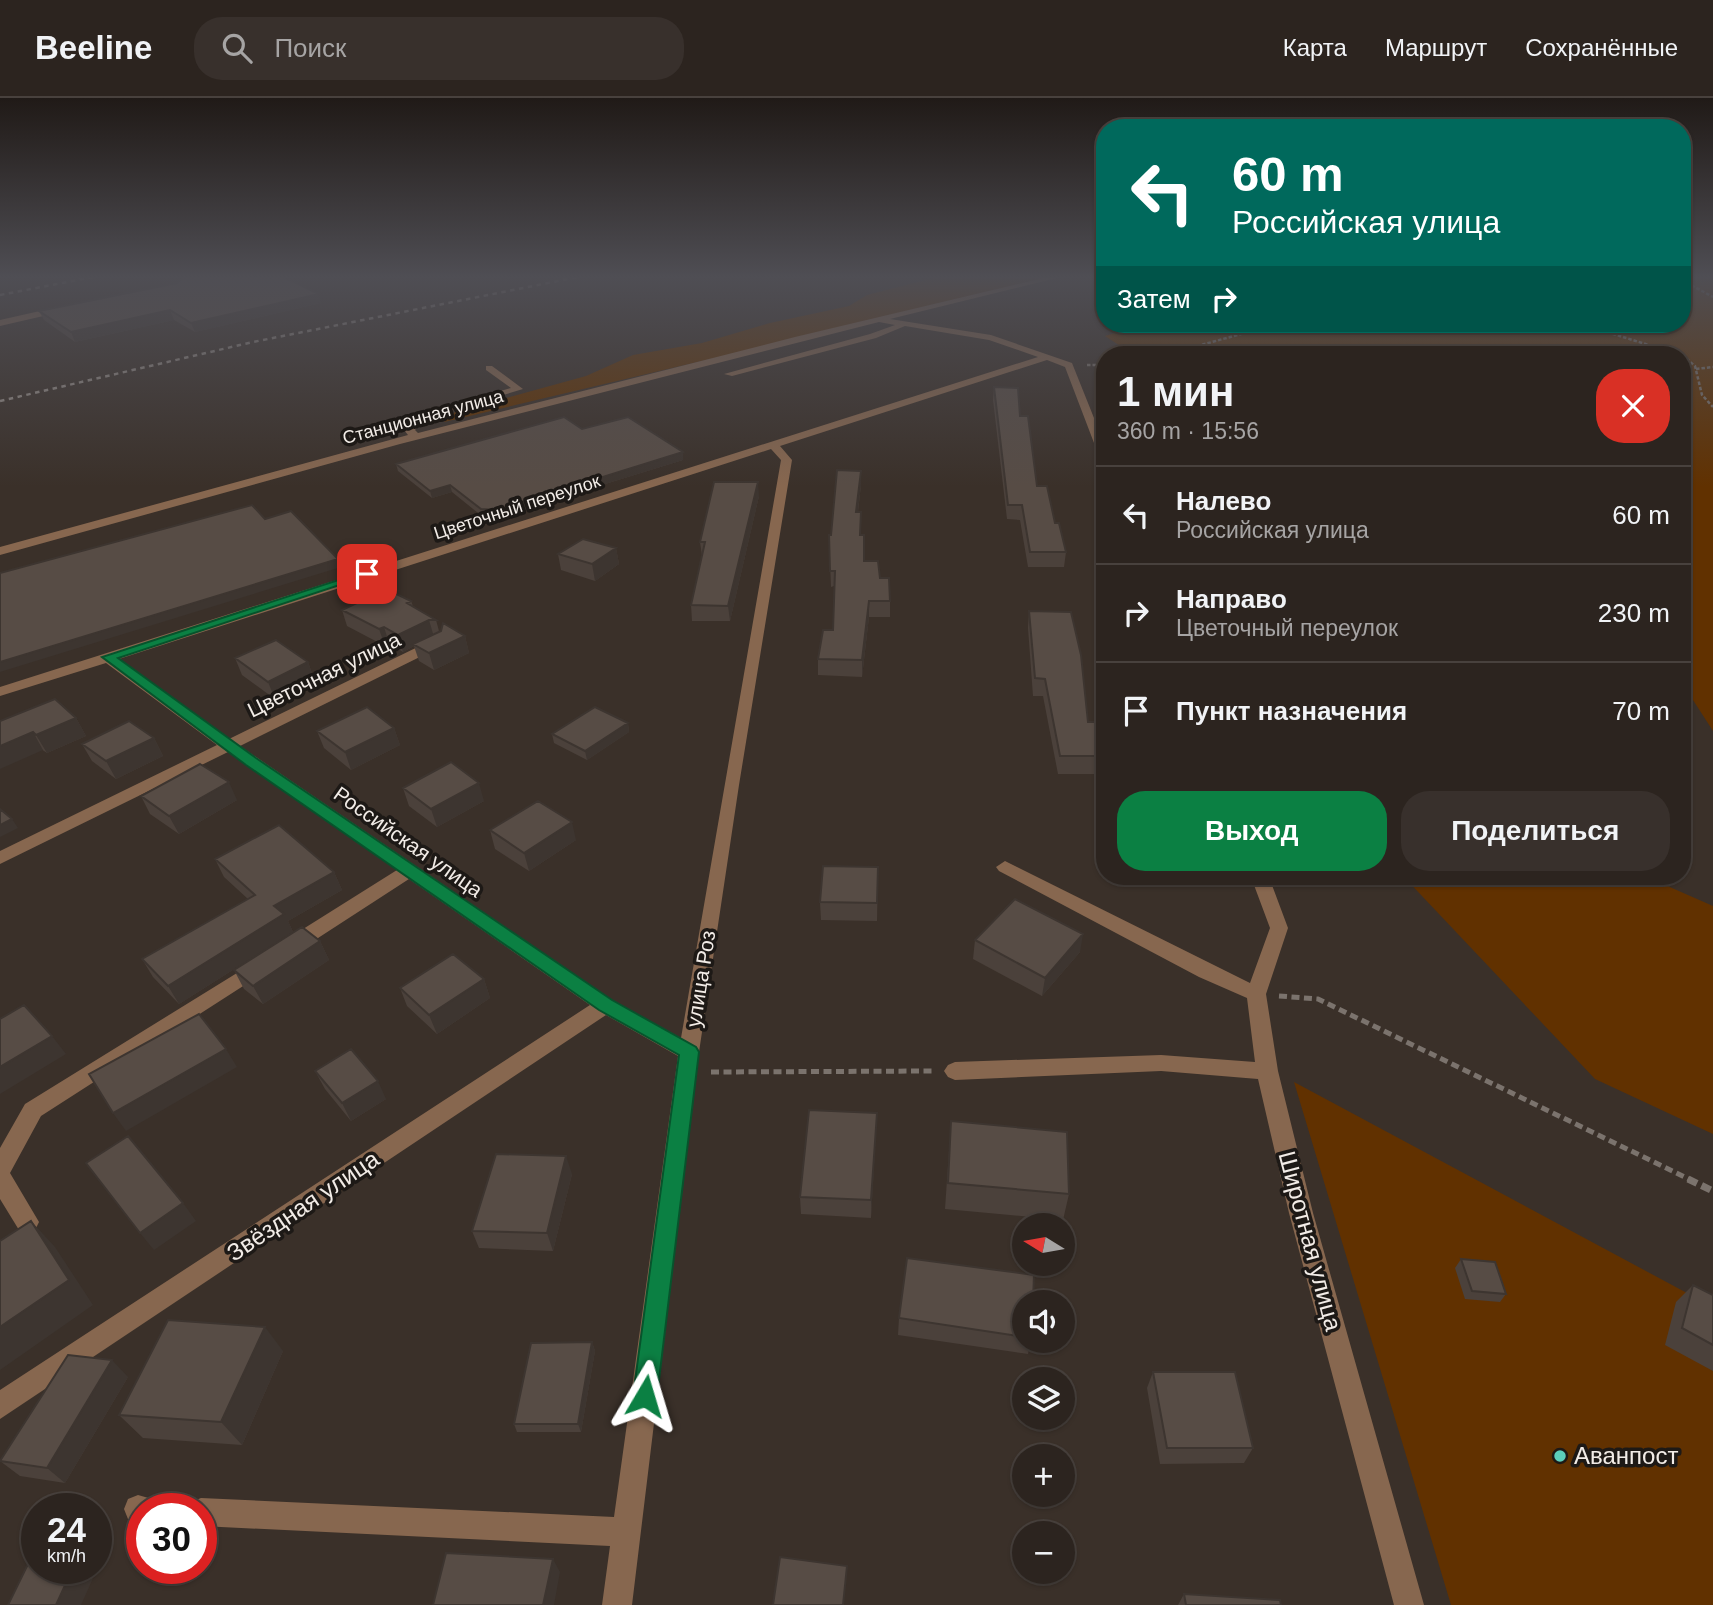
<!DOCTYPE html>
<html lang="ru">
<head>
<meta charset="utf-8">
<style>
	body { margin:0; font-family:Helvetica,sans-serif; background:#38302c; color:#f1f3f6; height:100vh; display:flex; flex-direction:column; font-size:26px; white-space:nowrap }
	* { box-sizing:border-box; margin:0 }
	p { font-size:23px; color:#a6a4a4 }
	.icon { flex:none; width:38px; height:38px; fill:none; stroke:currentColor; stroke-width:2; stroke-linecap:round; stroke-linejoin:round }
	.map { position:relative; flex:1; overflow:hidden }
	.details { position:absolute; left:1096px; top:248px; width:595px; height:539px; display:flex; flex-direction:column; background:#2c241f; border-radius:28px; box-shadow:0 2px 5px #0004,0 0 0 2px #48413d }
	.details>* { flex:none }
	.banner { position:absolute; left:1096px; top:21px; width:595px; height:214px; border-radius:28px; box-shadow:0 2px 5px #0004,0 0 0 2px #48413d; background:#00695c; color:#fff; overflow:hidden }
	.needle { width:46px; rotate:281deg }
	.tools { position:absolute; left:1012px; top:1115px; display:grid; gap:14px }
	.tools a { display:grid; place-items:center; width:63px; height:63px; border-radius:50%; background:#2c241f; box-shadow:0 2px 5px #0004,0 0 0 2px #48413d; font-size:35px }
	.speed { position:absolute; left:21px; top:1395px; display:flex; gap:14px; font-size:35px; font-weight:700; text-align:center }
	.speed>* { display:grid; place-content:center; width:91px; height:91px; border-radius:50%; background:#2c241f; box-shadow:0 2px 5px #0004,0 0 0 2px #48413d; line-height:1 }
	.speed small { font-size:18px; font-weight:400 }
	.speed .limit { border:10px solid #d22; background:#fff; color:#111 }
	.pin { position:absolute; display:grid; place-items:center; width:60px; height:60px; color:#fff; margin:-30px; border-radius:14px; box-shadow:0 4px 10px #0006 }
	.me { position:absolute; width:77px; margin:-38px; rotate:7deg; stroke-linejoin:round; filter:drop-shadow(0 0 5px #0008) }
	.turn { display:flex; align-items:center; gap:24px; height:147px; padding:0 21px; font-size:32px }
	.turn .icon { width:91px; height:91px; stroke-width:2.5 }
	.turn b { display:block; font-size:49px; line-height:60px }
	.then { display:flex; align-items:center; height:66px; padding:0 21px; background:#0003; gap:14px; font-size:26px }
	.round { display:grid; place-items:center; flex:none; width:74px; height:74px; border-radius:28px; background:#38302c }
	.head { display:flex; align-items:center; justify-content:space-between; height:119px; padding:0 21px }
	h1 { font-size:42px; font-weight:600; line-height:52px }
	.action { display:flex; gap:14px; margin-top:auto; padding:14px 21px }
	.action a { flex:1; height:80px; border-radius:28px; background:#0b8043; color:#fff; font-size:28px; font-weight:600; line-height:80px; text-align:center }
	.action a+a { background:#38302c; color:#f1f3f6 }
	ul { padding:0; list-style:none }
	li { display:flex; align-items:center; gap:21px; height:98px; padding:0 21px; border-top:2px solid #48413d }
	li div { flex:1 }
	li b { display:block; font-size:26px }
	li em { font-style:normal }
	header { display:flex; align-items:center; gap:42px; box-sizing:border-box; height:98px; padding:0 35px; background:#2c241f; border-bottom:2px solid #48413d }
	header strong { font-size:33px }
	nav { display:flex; gap:38px; margin-inline-start:auto; font-size:24px }
	.search { width:490px; height:63px; background:#38302c; display:flex; align-items:center; gap:18px; box-sizing:border-box; padding:0 24px; border-radius:28px; color:#a6a4a4; font-size:26px }
	.map>svg:first-child { display:block }
</style>
</head>
<body>
<header>
<strong>Beeline</strong>
<div class="search"><svg class="icon" aria-label="search" viewBox="0 0 24 24"><circle cx="10" cy="10" r="6"/><path d="M15 15l6 6"/></svg>Поиск</div>
<nav><a>Карта</a><a>Маршрут</a><a>Сохранённые</a></nav>
</header>
<div class="map">
<svg width="1713" height="1507" viewBox="0 0 1713 1507">
	<rect width="100%" height="100%" fill="#3a3029"/>
	<path fill="#613100" d="M941 178H1061L444 324 455 314 586 278 633 257 702 245 770 225 849 208 867 197Z
		M1682 178H1713V633L1682 585V257H1134L1105 238 1146 226H1682Z
		M1404 779H1647L1713 808V1036L1595 981Z
		M1294 984 1713 1209V1507H1451Z"/>
	<g fill="none" stroke-linecap="round" stroke-linejoin="round">
		<path stroke="#7b736d" stroke-width="2.5" stroke-dasharray="3.5 2" stroke-linecap="butt" d="M1682 182 1713 199
			M1581 226 1681 257
			M1165 257 1241 236 1265 226
			M1682 257 1695 268 1702 297 1713 309
			M1087 267H1104
			M1696 271 1713 269"/>
		<path stroke="#7b736d" stroke-width="5" stroke-dasharray="8 4.5" stroke-linecap="butt" d="M1279 898 1318 901 1691 1082
			M711 974 933 973"/>
		<path stroke="#7b736d" stroke-width="7" stroke-dasharray="10 5" stroke-linecap="butt" d="M1688 1081 1713 1093"/>
		<path fill="#87674f" fill-rule="evenodd" d="M1052 178H1065L890 221 991 237 1072 265 1104 345V361L1099 358 1065 269 1047 262 780 348 792 362 739 687 699 954 632 1507H602L610 1448 201 1428V1410H188L191 1404 201 1400 614 1419 678 958 606 917 0 1321V1292L590 907 409 781 298 853H284L281 848 284 843 397 772 228 654 0 766V753L217 647 106 565 0 598V589L1038 259 989 242 905 228 876 240 732 278 724 276 870 236 895 227 879 224 400 346 0 457V449L408 337 404 332 416 317 511 290 486 272V268H492L523 291 424 321 415 332 418 335 795 239ZM771 351 781 362 681 940 612 902 240 648 442 548V542H432L229 641 119 561Z
			M62 208 65 213 0 228V222Z
			M1005 763 1250 885 1270 830 1251 779H1269L1288 830 1266 896 1278 973 1313 1115 1424 1507H1394L1289 1115 1258 981 1161 973 955 982 948 979 944 973 948 967 955 964 1161 957 1255 964 1247 900 1199 879 999 773 996 769Z
			M258 862 265 864 268 869 265 874 41 1018 10 1075 39 1124 35 1132 27 1135 19 1132 0 1101V1050L25 1006Z
			M138 1397 152 1401 156 1410H142V1425L128 1421 124 1411 128 1401Z"/>
		<path stroke="#948c86" stroke-width="2.5" stroke-dasharray="4.5 4.5" stroke-linecap="butt" d="M0 197 98 178
			M0 303 253 244 583 178"/>
	</g>
	<path fill="#4b413b" d="M321 205 195 234 174 222 75 244 44 222 39 213Z
		M994 289 1020 318 1037 388 1055 425 1066 454 1064 469H1028L1020 422 1007 421 993 302Z
		M582 331 683 362 498 419H483L452 394 432 400 398 373 396 366Z
		M861 387 858 414 864 463 880 480 890 503V519H869L862 579 818 577V561L833 532 834 488 831 489 829 437H831Z
		M759 398 730 523H692L691 507 702 458 700 444Z
		M616 450 619 466 595 483 561 472 558 456Z
		M411 503 413 508 436 522 439 533 465 538 469 555 434 572 419 563 414 548 403 554 389 545 385 548 347 528 342 512Z
		M1029 513 1088 624 1104 632V676H1058L1043 598H1033L1028 530Z
		M235 560 308 564 314 581 275 601 242 577Z
		M76 620 86 638 47 655 0 623Z
		M628 625 629 634 587 662 554 645 552 636Z
		M394 630 400 647 351 672 324 650 317 633Z
		M154 640 163 658 116 681 92 663 82 646Z
		M403 690 484 703 437 729 409 708Z
		M141 698 237 702 179 736 150 716Z
		M490 732 576 742 529 773 495 751Z
		M215 761 334 774 342 792 288 823 293 834 179 906 153 879 142 861 248 801 224 779Z
		M878 769 877 823 821 822 820 804Z
		M975 842 1080 854 1042 898 973 861Z
		M320 843 329 862 263 906 244 891 234 872Z
		M484 881 490 900 437 936 407 908 400 890Z
		M315 973 386 1001 351 1023 325 991Z
		M877 1015 871 1120 801 1116 800 1099Z
		M951 1023 1069 1096 1063 1122 945 1111Z
		M572 1076 553 1153 479 1150 472 1133Z
		M1461 1161 1506 1196 1500 1204 1465 1201 1455 1170Z
		M1693 1187 1713 1197V1273L1665 1247 1676 1204Z
		M1024 1204V1242H1031L1028 1256 898 1237 899 1220Z
		M592 1244 595 1253 581 1334H517L514 1326Z
		M283 1253 242 1347 143 1340 119 1317Z
		M1153 1274 1253 1350 1244 1365 1160 1366 1147 1290Z
		M128 1279 65 1385 20 1378 0 1363Z
		M1184 1496 1281 1507H1178Z"/>
	<path fill="#3d3530" d="M319 196 321 205 195 234 191 225Z
		M170 212 174 222 75 244 71 234Z
		M683 354V362L498 419 497 412Z
		M861 373V387L856 429V414Z
		M758 384 759 398 730 523 728 508Z
		M450 387 452 394 432 400 430 393Z
		M616 450 619 466 595 483 592 466Z
		M338 461 341 469 0 574V564Z
		M869 503V519L862 579V562Z
		M429 522 434 539 413 546 414 548 403 554 398 537Z
		M384 529 389 545 385 548 379 531Z
		M465 538 469 555 434 572 429 555Z
		M308 564 314 581 275 601 268 584Z
		M76 620 86 638 47 655 36 637Z
		M628 625 629 634 587 662 585 653Z
		M394 630 400 647 351 672 345 654Z
		M33 634 43 652 0 671V648Z
		M154 640 163 658 116 681 106 663Z
		M229 684 237 702 179 736 169 718Z
		M479 685 484 703 437 729 431 711Z
		M12 721 18 730 0 739V727Z
		M572 724 576 742 529 773 524 755Z
		M334 774 342 792 288 823 293 834 179 906 168 888 274 808Z
		M1083 836 1080 854 1042 898 1045 880Z
		M320 843 329 862 263 906 253 888Z
		M484 881 490 900 437 936 429 917Z
		M52 938 66 956 0 996V969Z
		M226 951 237 969 126 1033 113 1015Z
		M378 983 386 1001 351 1023 342 1005Z
		M877 1015 876 1033 871 1120V1102Z
		M566 1058 572 1076 553 1153 547 1135Z
		M183 1105 196 1123 154 1152 140 1135Z
		M31 1123 55 1149 93 1207 0 1272V1229Z
		M265 1229 283 1253 242 1347 221 1324Z
		M592 1244 595 1253 581 1334 578 1326Z
		M112 1262 128 1279 65 1385 47 1370Z
		M553 1461 560 1474 554 1507H543Z
		M73 1470H83L94 1478 81 1507H56Z"/>
	<path fill="#574c45" stroke="#3d3530" stroke-width="2" d="M191 178H261L270 180 269 178H282L319 196 191 225 170 212 71 234 39 213 177 185 183 179Z
		M994 289 1018 290 1020 318H1028L1037 388H1047L1055 425H1059L1066 454H1030L1022 407H1008Z
		M564 319 582 331 628 319 683 354 497 412 481 411 450 387 430 393 396 366Z
		M837 372 861 373 856 414H861L860 437H864V463H878L880 480H889L890 503H869L862 562 818 561 823 532H833L835 473H830L829 437H831Z
		M714 384H758L728 508 691 507 705 444H700Z
		M252 407 265 421 291 413 338 461 0 564V475Z
		M583 441 616 450 592 466 558 456Z
		M386 491 411 503 407 505 436 522H429L398 537 384 529 379 531 342 512Z
		M1029 513 1071 514 1081 557 1088 624H1102L1104 632V658H1060L1045 581 1035 580Z
		M443 525 465 538 429 555 413 546 441 533Z
		M276 542 308 564 268 584 235 560Z
		M55 601 76 620 36 637 33 634 0 648V623Z
		M367 609 394 630 345 654 317 633Z
		M595 609 628 625 585 653 552 636Z
		M129 623 154 640 106 663 82 646Z
		M451 664 479 685 431 711 403 690Z
		M200 666 229 684 169 718 141 698Z
		M538 703 572 724 524 755 490 732Z
		M0 711 12 721 0 727Z
		M279 727 334 774 274 808 284 816 168 888 142 861 255 797 215 761Z
		M823 768 878 769 877 805 820 804Z
		M1015 801 1083 836 1045 880 975 842Z
		M302 829 320 843 253 888 234 872Z
		M453 856 484 881 429 917 400 890Z
		M24 907 52 938 0 969V921Z
		M199 916 226 951 113 1015 89 976Z
		M351 951 378 983 342 1005 315 973Z
		M809 1012 877 1015 871 1102 800 1099Z
		M951 1023 1067 1034 1069 1096 948 1085Z
		M128 1038 183 1105 140 1135 86 1065Z
		M496 1056 566 1058 547 1135 472 1133Z
		M31 1123 69 1182 0 1229V1143Z
		M907 1160 1034 1177 1033 1204H1024V1239L899 1220Z
		M1461 1161 1495 1164 1506 1196 1472 1193Z
		M1693 1187 1713 1197V1247L1682 1230Z
		M168 1222 265 1229 221 1324 119 1317Z
		M592 1244 578 1326H514L531 1245Z
		M68 1257 112 1262 47 1370 0 1363Z
		M1153 1274H1235L1253 1350H1167Z
		M446 1455 553 1461 543 1507H433Z
		M780 1459 847 1468 843 1507H773Z
		M29 1464H37V1470H73L56 1507H8Z
		M1184 1496 1280 1502 1281 1507H1186Z"/>
	<linearGradient id="sky" x2="0" y2="1"><stop stop-color="#201a17"/><stop offset="0.46" stop-color="#4f4e54"/><stop offset="1" stop-color="#4f4e54" stop-opacity="0"/></linearGradient>
	<rect width="1713" height="389" fill="url(#sky)"/>
	<path fill="#0b8043" stroke="#07532c" stroke-width="2" d="M363 474 373 476 118 560 256 660 612 902 696 949 699 954 657 1298 654 1307 645 1310 636 1307 633 1298 679 957 599 912 246 667 102 559Z"/>
	<circle fill="#5cceba" stroke="#1d1916" stroke-width="2.5" cx="1560" cy="1358" r="7"/>
	<g text-anchor="middle" stroke-width="7" stroke-linejoin="round" paint-order="stroke">
		<g font-size="18" fill="#f2ece7" stroke="#1d1916">
			<text transform="translate(423 319) rotate(-15)" y="6">Станционная улица</text>
			<text transform="translate(517 409) rotate(-18)" y="6">Цветочный переулок</text>
		</g>
		<g font-size="21" fill="#f2ece7" stroke="#1d1916">
			<text transform="translate(324 577) rotate(-26)" y="7">Цветочная улица</text>
			<text transform="translate(408 744) rotate(35)" y="7">Российская улица</text>
			<text transform="translate(701 881) rotate(-81)" y="7">улица Роз</text>
		</g>
		<g font-size="24" fill="#f2ece7" stroke="#1d1916">
			<text transform="translate(303 1108) rotate(-34)" y="8">Звёздная улица</text>
			<text transform="translate(1310 1143) rotate(75)" y="8">Широтная улица</text>
		</g>
		<g font-size="24" fill="#f2ece7" stroke="#1d1916" text-anchor="start">
			<text x="1574" y="1366">Аванпост</text>
		</g>
	</g>
</svg>
<div class="tools">
<a><svg class="needle" viewBox="-14 -14 28 28"><path d="M0-13l5 13h-10z" fill="#e53935"/><path d="M0 13l5-13h-10z" fill="#a6a4a4"/></svg></a>
<a><svg class="icon" aria-label="sound" viewBox="0 0 24 24"><path d="M4 9h4l5-4v14l-5-4H4zM17 9q2 3 0 6"/></svg></a>
<a><svg class="icon" aria-label="layers" viewBox="0 0 24 24"><path d="M12 4l9 5-9 5-9-5zM3 14l9 5 9-5"/></svg></a>
<a>+</a>
<a>−</a>
</div>
<div class="speed"><div>24<small>km/h</small></div><div class="limit">30</div></div>
<div class="pin" style="left:367px;top:476px;background:#d93025"><svg class="icon" aria-label="arrive" viewBox="0 0 24 24"><path d="M6 21V4h12l-3 4 3 4H6"/></svg></div>
<svg class="me" style="left:645px;top:1298px" viewBox="-20 -20 40 40"><path d="M0-17L14 15 0 8-14 15z" fill="#0b8043" stroke="#fff" stroke-width="4"/></svg>
<div class="banner">
<div class="turn"><svg class="icon" aria-label="left" viewBox="0 0 24 24"><path d="M17 20v-9H6M10 6l-5 5 5 5"/></svg><div><b>60 m</b>Российская улица</div></div>
<div class="then">Затем<svg class="icon" aria-label="right" viewBox="0 0 24 24"><path d="M7 20v-9h11M14 6l5 5-5 5"/></svg></div>
</div>
<section class="details">
<div class="head"><div><h1>1 мин</h1><p>360 m · 15:56</p></div><a class="round" style="background:#d93025;color:#fff"><svg class="icon" aria-label="close" viewBox="0 0 24 24"><path d="M6 6l12 12M18 6L6 18"/></svg></a></div>
<ul>
<li><svg class="icon" aria-label="left" viewBox="0 0 24 24"><path d="M17 20v-9H6M10 6l-5 5 5 5"/></svg><div><b>Налево</b><p>Российская улица</p></div><em>60 m</em></li>
<li><svg class="icon" aria-label="right" viewBox="0 0 24 24"><path d="M7 20v-9h11M14 6l5 5-5 5"/></svg><div><b>Направо</b><p>Цветочный переулок</p></div><em>230 m</em></li>
<li><svg class="icon" aria-label="arrive" viewBox="0 0 24 24"><path d="M6 21V4h12l-3 4 3 4H6"/></svg><div><b>Пункт назначения</b></div><em>70 m</em></li>
</ul>
<div class="action"><a>Выход</a><a>Поделиться</a></div>
</section>
</div>
</body>
</html>
